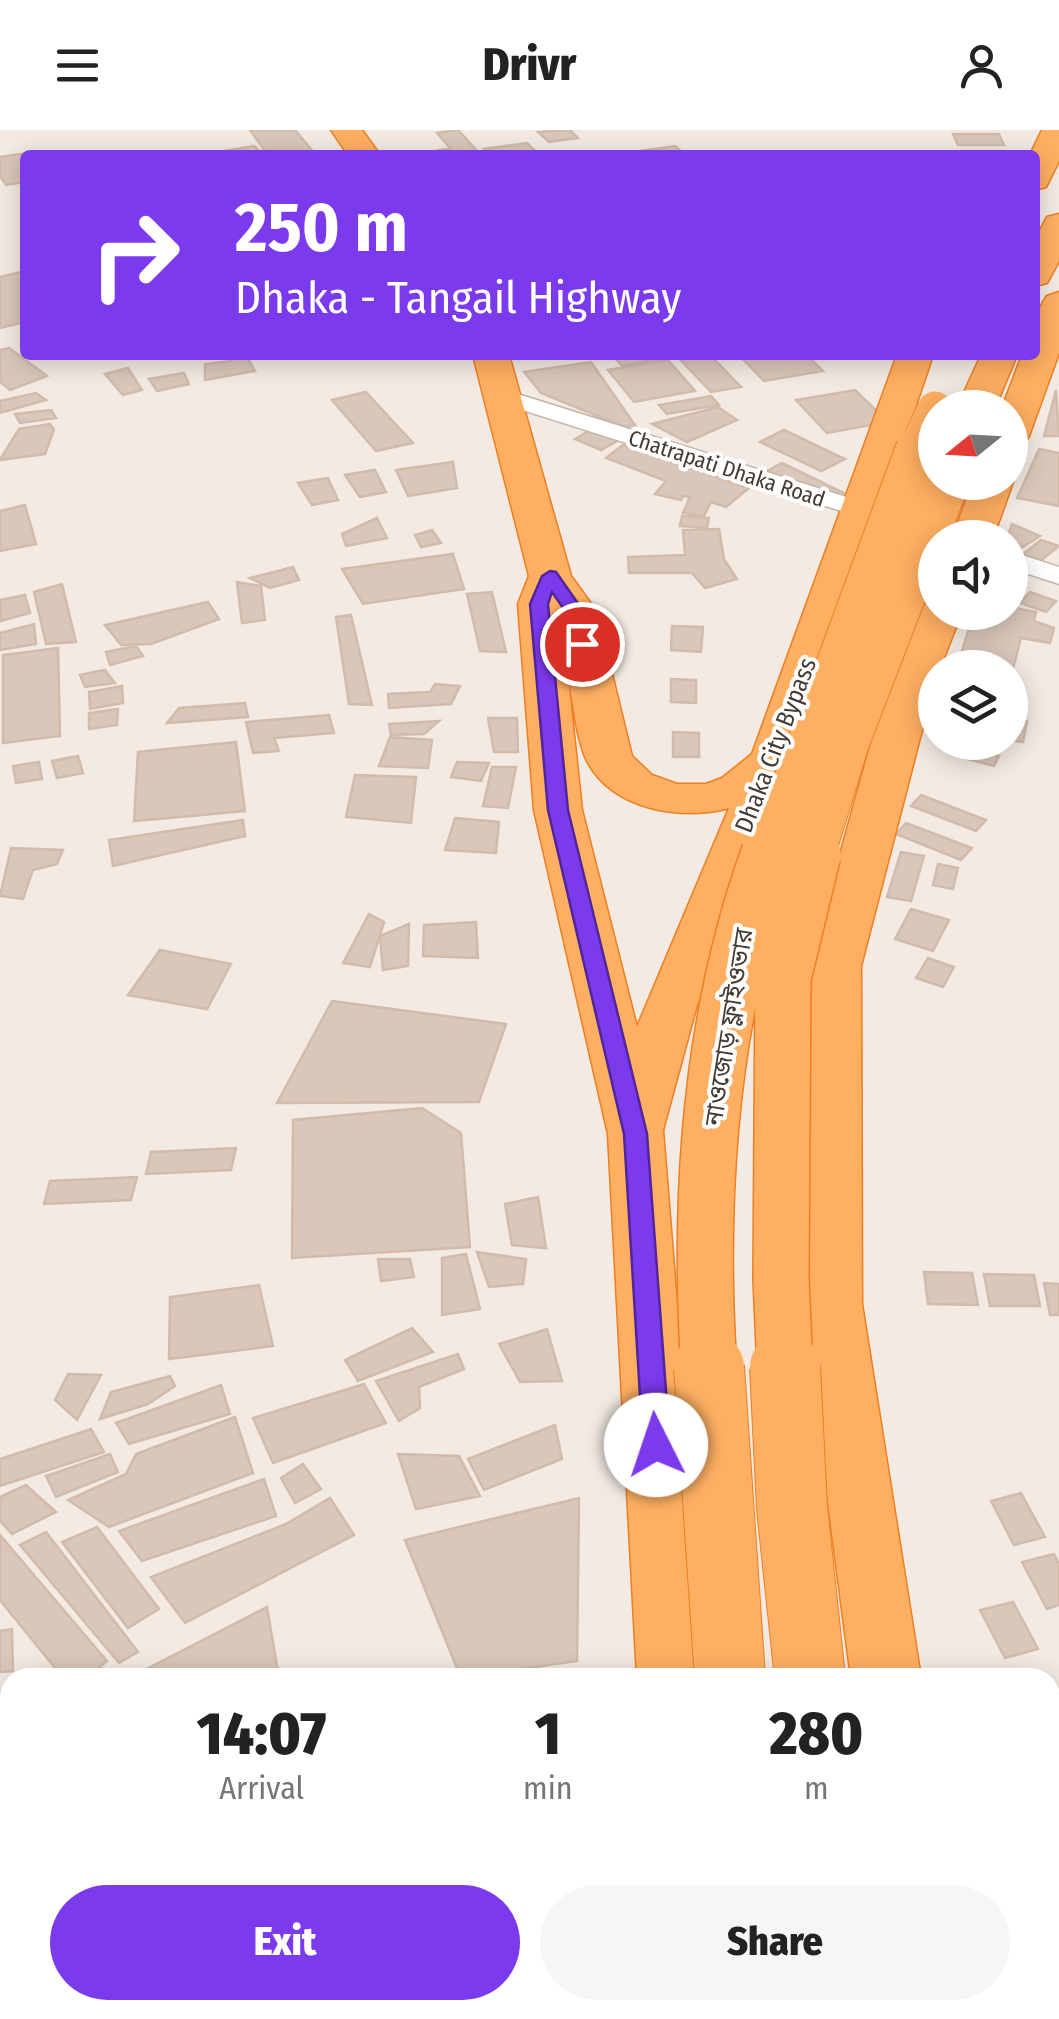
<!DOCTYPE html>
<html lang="en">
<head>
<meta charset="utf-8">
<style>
	body { margin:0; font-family:"Fira Sans Condensed","Noto Sans Bengali",sans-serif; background:#f6f6f6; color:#222; height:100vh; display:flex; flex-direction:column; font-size:38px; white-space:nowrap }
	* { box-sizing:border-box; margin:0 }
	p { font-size:32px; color:#767676 }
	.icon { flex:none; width:55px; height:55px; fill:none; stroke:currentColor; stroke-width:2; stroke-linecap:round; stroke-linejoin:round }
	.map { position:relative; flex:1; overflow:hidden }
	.drawer { position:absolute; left:0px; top:1538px; width:1060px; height:352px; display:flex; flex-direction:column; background:#fff; border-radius:30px 30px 0 0; box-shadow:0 5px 25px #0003 }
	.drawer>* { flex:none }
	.guide { position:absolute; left:20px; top:20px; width:1020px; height:210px; border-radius:10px; box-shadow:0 5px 25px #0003; background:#7c3aed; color:#fff; overflow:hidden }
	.needle { width:65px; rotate:252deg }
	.fabs { position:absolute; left:918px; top:260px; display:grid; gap:20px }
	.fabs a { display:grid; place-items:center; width:110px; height:110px; border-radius:50%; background:#fff; box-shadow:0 5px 25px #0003; font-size:50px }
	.pin { position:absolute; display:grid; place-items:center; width:85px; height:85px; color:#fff; margin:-42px; border:5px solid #fff; border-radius:50%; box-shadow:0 2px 10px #0007 }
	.me { position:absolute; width:110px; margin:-55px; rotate:356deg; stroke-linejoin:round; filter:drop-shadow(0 0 8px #0008) }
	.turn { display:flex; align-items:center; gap:35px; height:210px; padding:0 50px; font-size:45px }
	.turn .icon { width:130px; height:130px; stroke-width:2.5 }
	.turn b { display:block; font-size:70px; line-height:85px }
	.eta { display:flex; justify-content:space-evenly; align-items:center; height:170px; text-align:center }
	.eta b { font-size:60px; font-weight:800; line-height:70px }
	.primary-button { display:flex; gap:20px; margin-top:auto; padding:20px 50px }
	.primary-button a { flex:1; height:115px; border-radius:60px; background:#7c3aed; color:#fff; font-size:40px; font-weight:800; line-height:115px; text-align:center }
	.primary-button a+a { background:#f6f6f6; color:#222 }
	header { display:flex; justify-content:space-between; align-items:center; height:130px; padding:0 50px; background:#fff; font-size:45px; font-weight:800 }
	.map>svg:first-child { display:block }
</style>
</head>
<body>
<header><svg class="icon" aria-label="menu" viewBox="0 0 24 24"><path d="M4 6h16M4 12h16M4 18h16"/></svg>Drivr<svg class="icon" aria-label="person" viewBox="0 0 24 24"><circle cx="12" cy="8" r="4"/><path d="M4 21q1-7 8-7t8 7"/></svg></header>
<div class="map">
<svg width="1059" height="1889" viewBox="0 0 1059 1889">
	<rect width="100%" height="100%" fill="#f3ebe3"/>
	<path fill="#d9c7ba" stroke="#d2bbaa" stroke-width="2.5" d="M250 0H295L316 25H268Z
		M458 0 481 25H444L439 20 451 19 437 3Z
		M570 0 578 8 549 12 538 2Z
		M953 4H999L1004 15H958Z
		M527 13 536 22 490 25 484 19Z
		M254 16 264 25H199Z
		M675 16 685 25 627 23Z
		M34 22 37 25H25V52L6 55 0 46V27Z
		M25 141V192L0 198V147Z
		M9 218 47 246 10 260 0 252V220Z
		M229 225H246L255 241 205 250V234L231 231Z
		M630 225H661L664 228 622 236 615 228Z
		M676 225H710L741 257 711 262Z
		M739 225H807L823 241 764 251Z
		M668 230 695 261 634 272 608 240Z
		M591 232 635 295 624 297 541 263 524 242Z
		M128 238 142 260 123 265 105 244Z
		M184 243 189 254 157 261 149 249Z
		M855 260 888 292 827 303 796 270Z
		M1056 260 1059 306H1044Z
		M366 262 413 313 376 321 332 270Z
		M36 263 46 270 0 283V271Z
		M711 266 719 275 667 284 659 275Z
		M718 277 737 290 687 312 652 294Z
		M51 280 56 288 20 293 15 284Z
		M50 294 54 300 45 324 0 330 19 299Z
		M592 299 619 310 601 320 575 309Z
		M784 300 828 321 845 329 821 341 760 312Z
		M623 315 749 358 726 377 711 372 704 386 683 383 690 367 683 366 681 370 655 364 666 351 606 328Z
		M1039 319 1059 323V376L1017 368Z
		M453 332 457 358 408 366 396 340Z
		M782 333 844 363 820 376 758 346Z
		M375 340 386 362 360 367 345 345Z
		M328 348 338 370 312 375 298 353Z
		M25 375 36 414 0 421V381Z
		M682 386 709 388 707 398 680 396Z
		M377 388 387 408 346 416 342 404Z
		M1012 394 1040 406 1018 420 1007 408Z
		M719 399 724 429 737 449 705 458 692 443H629L628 427 685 425 683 400Z
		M432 400 441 413 421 417 415 405Z
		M1041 410 1059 416 1035 435 1018 428Z
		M453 424 464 459 363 474 342 439Z
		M293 437 299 450 270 458 250 448Z
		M237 452 261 456 265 490 242 493Z
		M62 454 76 512 46 514 34 462Z
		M492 462 506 522 480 521 467 464Z
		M1030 462 1056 471 1046 482 1020 473Z
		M25 465 30 483 1 491 0 470Z
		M208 472 219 489 151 514 121 515 105 495Z
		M1010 477 1036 482 1034 491 1054 498 1050 513 1021 508 1011 546 1010 538 957 537 974 482H1010Z
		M351 485 372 575 349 574 336 487Z
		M34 494 36 514 0 520V503Z
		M672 496 703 497 701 522 671 520Z
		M136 516 143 526 110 535 106 522Z
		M58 518 60 606 3 613V525Z
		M105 540 115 553 85 557 80 545Z
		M671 549 696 550V573L671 572Z
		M435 554 460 556 451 574 389 578 388 564 430 562Z
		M122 556 123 573 90 579 89 562Z
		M245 573 248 587 167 593 179 578Z
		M118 579 117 595 89 599V583Z
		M329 585 334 603 274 608 279 621 253 623 246 592Z
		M488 588H517L518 622H494Z
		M1010 588 1027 591 1023 612 1010 610Z
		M439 591 424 604 391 605 389 594Z
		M673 602 699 603V627H673Z
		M390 607 432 610 428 638 379 636Z
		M236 612 245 681 134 691 138 622Z
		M968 618 999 626 994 636 963 628Z
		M78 626 83 643 57 648 52 631Z
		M39 632 42 649 16 653 13 636Z
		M457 632 489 633 481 651 451 647Z
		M492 637H516L508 678 483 676Z
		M355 645 416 647 411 693 346 687Z
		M921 665 986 690 976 701 911 676Z
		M455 688 499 692 496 723 445 720Z
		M243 690 245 706 113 736 109 710Z
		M906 693 972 718 961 730 896 704Z
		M11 718 63 720 57 734 33 740 23 769 0 766Z
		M901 722 924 726 911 771 887 767Z
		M938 734 958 738 953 759 933 755Z
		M911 779 949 790 933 821 895 809Z
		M369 784 384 792 370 837 343 833Z
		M476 792 478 828 423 826 424 795Z
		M409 794 408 836 383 840 380 806Z
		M160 820 231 834 207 879 128 865Z
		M928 828 954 837 943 857 916 848Z
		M332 871 506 894 479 972 277 973Z
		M422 978 461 1003 470 1117 292 1128 293 990Z
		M236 1018 231 1040 146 1044 151 1022Z
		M137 1047 131 1070 44 1074 50 1051Z
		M538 1067 546 1118 512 1115 505 1074Z
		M477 1122 526 1129 523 1154 489 1157Z
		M466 1124 480 1179 442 1185V1128Z
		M378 1129H410L414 1147 381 1151Z
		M924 1142 972 1143 978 1175 928 1174Z
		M984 1144 1034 1145 1040 1176H990Z
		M1044 1153 1059 1154V1185H1050Z
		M259 1155 273 1216 169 1229 170 1167Z
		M412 1198 433 1222 358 1251 345 1230Z
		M547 1199 562 1251 520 1252 499 1214Z
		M458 1224 464 1239 419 1257 420 1278 399 1291 376 1251Z
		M68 1244 101 1245 77 1290 55 1270Z
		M170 1246 175 1256 148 1274 100 1289 111 1262Z
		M364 1254 386 1293 273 1333 253 1288Z
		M221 1255 230 1284 129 1314 116 1293Z
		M235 1287 253 1343 109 1397 68 1370 126 1344 136 1324Z
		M555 1295 562 1329 484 1360 468 1329Z
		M91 1299 104 1322 0 1356V1329Z
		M110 1324 118 1342 56 1367 46 1346Z
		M398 1324 459 1326 480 1366 416 1379Z
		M303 1334 321 1359 295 1373 281 1348Z
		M264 1349 276 1386 142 1431 119 1401Z
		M26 1355 56 1382 12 1404 0 1391V1367Z
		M1021 1363 1045 1407 1014 1415 991 1371Z
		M330 1368 354 1405 185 1493 151 1447 286 1394Z
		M579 1368 577 1531 461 1548 405 1410Z
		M97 1397 159 1479 128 1498 62 1412Z
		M46 1402 138 1522 119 1533 20 1415Z
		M0 1405 107 1531 87 1548H63L0 1470Z
		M1054 1424 1059 1434V1475L1047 1479 1022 1432Z
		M1013 1472 1038 1519 1005 1528 980 1480Z
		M267 1477 279 1548H129Z
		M12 1499 13 1541 0 1542V1501Z
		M10 1703V1746L0 1748V1705Z
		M1059 1790V1874L1050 1851V1792Z
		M10 1856V1880H214V1889H0V1857Z
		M486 1880H542L545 1889H455Z"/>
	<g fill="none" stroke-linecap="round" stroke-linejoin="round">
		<g stroke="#c3b4a8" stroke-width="3">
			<path id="street" d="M502 259 894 382 898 387 885 395 876 392 494 271 490 266Z
				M1010 421 1059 437V454L1010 438Z"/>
		</g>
		<g stroke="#ed7f23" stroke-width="3">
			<path id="highway" d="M331 0H362L380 25H348Z
				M1042 0H1059V31L1046 57 1035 60V25H1030Z
				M1059 84V131L1047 153 1035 156V110L1047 87Z
				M1059 162V223L1029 306 1024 314 1010 318V278H1002L1022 225H1035C1035 203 1033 185 1047 166Z
				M473 225H509L571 446 597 482 632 626 652 645 677 654H706L722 648 752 624 897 225H933L796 630 697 875 663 1000 707 1548H637L608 1004 534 680 518 474 529 446ZM568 548C574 574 576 610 588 633 614 680 682 691 729 678L637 897 582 680Z
				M981 225H1017L995 278H957Z
				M1010 348 1013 352 993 408H952L973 352H1010Z
				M935 471V482H962L940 538H935V550L861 836 862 1174 921 1548H851L802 1174 809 836 886 559 919 482 926 473Z
				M655 1880H796L798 1889H655Z
				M814 1880H892L894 1889H814Z
				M895 1880H973L975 1889H895Z"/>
		</g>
		<use href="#street" fill="#fff" fill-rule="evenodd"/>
		<use href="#highway" fill="#ffaf62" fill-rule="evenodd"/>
		<g stroke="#ed7f23" stroke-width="36" stroke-linecap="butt">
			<path id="highway-bridge-far3" d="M916 321 935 279"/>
		</g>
		<g stroke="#ed7f23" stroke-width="46" stroke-linecap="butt">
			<path id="highway-bridge-far2" d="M768 726 918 319
				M812 726 847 612 947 352"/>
		</g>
		<g stroke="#ed7f23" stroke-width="58" stroke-linecap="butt">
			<path id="highway-bridge-far1" d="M709 1240C698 1069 710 886 769 724
				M785 1240 781 1149 783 848 813 724"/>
		</g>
		<g stroke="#ed7f23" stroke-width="72" stroke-linecap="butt">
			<path id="highway-bridge" d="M709 1237 730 1548
				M785 1237 792 1378 810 1548"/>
		</g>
		<use href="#highway-bridge-far3" stroke="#ffaf62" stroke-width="35"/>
		<use href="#highway-bridge-far2" stroke="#ffaf62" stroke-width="44"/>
		<use href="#highway-bridge-far1" stroke="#ffaf62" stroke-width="55"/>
		<use href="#highway-bridge" stroke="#ffaf62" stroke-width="70"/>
	</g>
	<path fill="#7c3aed" stroke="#51269a" stroke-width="2.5" d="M550 441 556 442 584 482 591 514 582 519 576 518 566 482 552 462 548 474 568 680 647 1004 670 1315 666 1322 656 1326 647 1322 643 1315 624 1004 548 680 530 474 542 446Z"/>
	<g text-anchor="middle" stroke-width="8" stroke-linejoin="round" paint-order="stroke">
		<g font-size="22" fill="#463b33" stroke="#fff">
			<text transform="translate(727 338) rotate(18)" y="8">Chatrapati Dhaka Road</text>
		</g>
		<g font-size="25" fill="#463b33" stroke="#fff">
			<text transform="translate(775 615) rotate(-69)" y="9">Dhaka City Bypass</text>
			<text transform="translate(728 897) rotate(-81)" y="9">নাওজোড় ফ্লাইওভার</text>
		</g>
	</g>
</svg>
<div class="fabs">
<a><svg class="needle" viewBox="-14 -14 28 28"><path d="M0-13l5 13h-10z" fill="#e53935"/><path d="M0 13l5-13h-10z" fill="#767676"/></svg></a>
<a><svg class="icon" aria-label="sound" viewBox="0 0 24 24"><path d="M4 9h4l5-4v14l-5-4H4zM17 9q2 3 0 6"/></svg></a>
<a><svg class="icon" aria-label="layers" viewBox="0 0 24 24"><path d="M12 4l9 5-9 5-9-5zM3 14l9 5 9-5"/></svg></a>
</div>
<div class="pin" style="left:582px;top:514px;background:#d93025"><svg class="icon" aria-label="arrive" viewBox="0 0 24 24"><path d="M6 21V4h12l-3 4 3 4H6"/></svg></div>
<svg class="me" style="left:656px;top:1315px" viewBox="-20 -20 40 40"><circle r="19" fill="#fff"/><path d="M0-13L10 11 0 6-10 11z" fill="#7c3aed"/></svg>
<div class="guide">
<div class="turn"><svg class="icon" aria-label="right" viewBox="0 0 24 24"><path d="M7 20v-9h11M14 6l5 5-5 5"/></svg><div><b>250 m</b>Dhaka - Tangail Highway</div></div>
</div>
<section class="drawer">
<div class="eta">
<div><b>14:07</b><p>Arrival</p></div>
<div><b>1</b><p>min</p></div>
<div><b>280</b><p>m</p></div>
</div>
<div class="primary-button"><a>Exit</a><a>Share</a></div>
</section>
</div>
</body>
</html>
